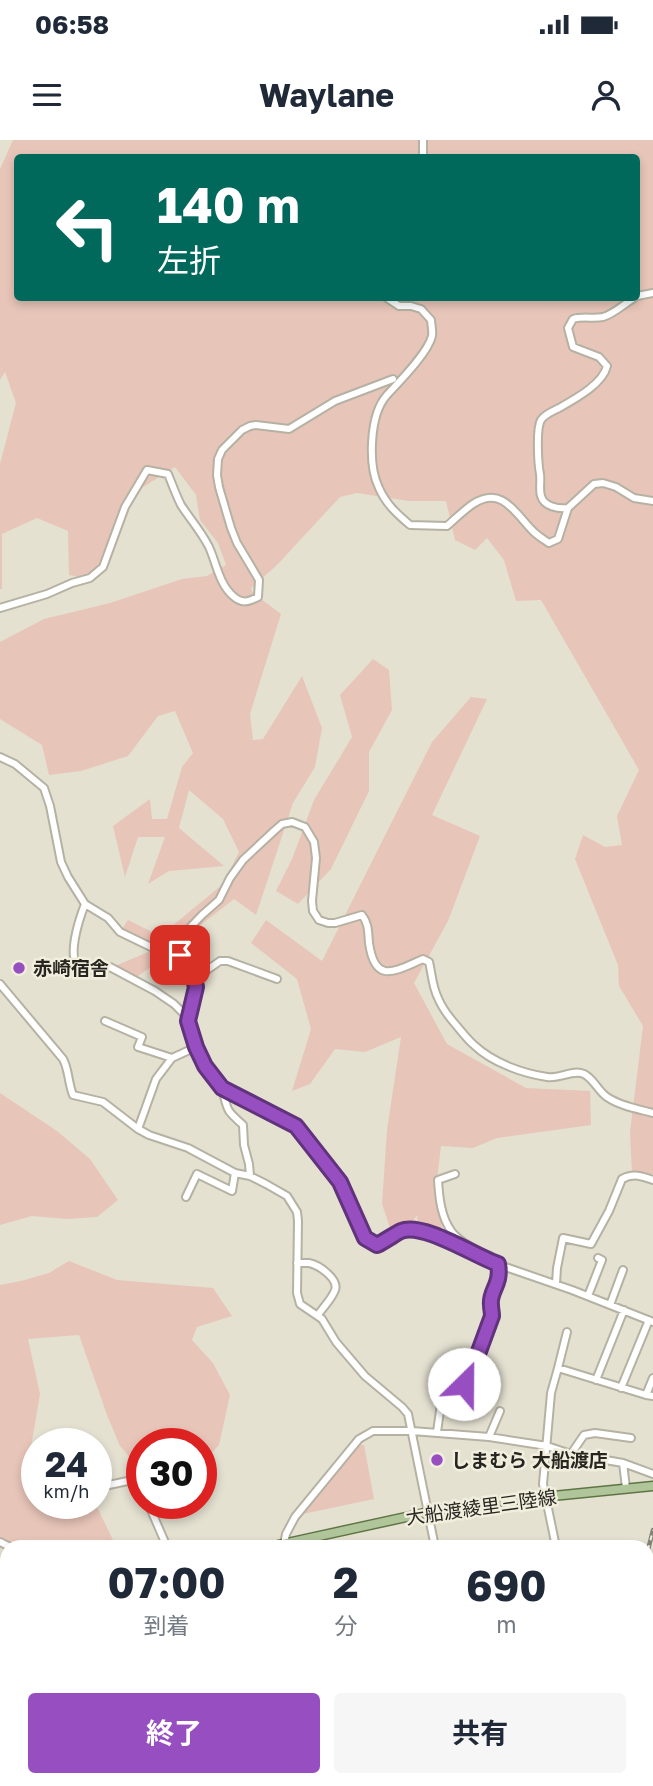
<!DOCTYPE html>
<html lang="ja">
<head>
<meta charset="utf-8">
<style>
	body { margin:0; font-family:"Golos Text","Noto Sans JP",sans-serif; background:#f6f6f7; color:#1f2937; height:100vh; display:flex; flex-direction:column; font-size:26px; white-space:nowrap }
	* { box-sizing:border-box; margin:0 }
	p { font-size:23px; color:#747a83 }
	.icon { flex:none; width:38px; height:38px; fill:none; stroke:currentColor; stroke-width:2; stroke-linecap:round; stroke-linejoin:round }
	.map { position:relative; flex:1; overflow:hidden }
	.details { position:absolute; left:0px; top:1400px; width:654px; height:247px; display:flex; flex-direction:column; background:#fff; border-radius:21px 21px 0 0; box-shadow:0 4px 10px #0003 }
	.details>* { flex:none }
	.top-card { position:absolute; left:14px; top:14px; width:626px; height:147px; border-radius:7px; box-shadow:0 4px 10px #0003; background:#00695c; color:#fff; overflow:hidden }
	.speed { position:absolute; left:21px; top:1288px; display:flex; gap:14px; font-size:35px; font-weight:700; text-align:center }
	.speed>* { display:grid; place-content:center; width:91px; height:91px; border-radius:50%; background:#fff; box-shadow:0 4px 10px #0003; line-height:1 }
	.speed small { font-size:18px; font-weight:400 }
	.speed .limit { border:10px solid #d22; background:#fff; color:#111 }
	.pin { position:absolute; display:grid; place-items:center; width:60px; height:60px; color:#fff; margin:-30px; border-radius:14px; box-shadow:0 4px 10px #0006 }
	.me { position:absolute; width:77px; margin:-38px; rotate:23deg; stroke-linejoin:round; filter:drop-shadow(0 0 5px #0008) }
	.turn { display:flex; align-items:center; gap:24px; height:147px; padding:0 28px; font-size:32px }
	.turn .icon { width:91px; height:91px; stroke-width:2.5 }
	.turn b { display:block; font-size:49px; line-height:60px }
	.eta { display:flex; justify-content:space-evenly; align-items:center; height:119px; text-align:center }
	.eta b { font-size:42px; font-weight:700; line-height:49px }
	.button { display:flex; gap:14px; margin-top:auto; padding:14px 28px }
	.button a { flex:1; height:80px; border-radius:7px; background:#974ec1; color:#fff; font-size:28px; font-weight:700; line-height:80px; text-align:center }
	.button a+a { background:#f6f6f7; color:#1f2937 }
	.status { display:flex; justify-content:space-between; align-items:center; height:49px; padding:0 35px; background:#fff; direction:ltr }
	.status svg { height:19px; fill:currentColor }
	header { display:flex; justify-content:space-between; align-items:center; height:91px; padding:0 28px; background:#fff; font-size:32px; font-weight:700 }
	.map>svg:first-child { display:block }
</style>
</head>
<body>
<div class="status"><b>06:58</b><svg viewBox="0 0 49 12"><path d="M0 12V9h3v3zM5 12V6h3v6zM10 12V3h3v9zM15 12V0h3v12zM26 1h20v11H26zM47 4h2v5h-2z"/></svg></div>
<header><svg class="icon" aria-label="menu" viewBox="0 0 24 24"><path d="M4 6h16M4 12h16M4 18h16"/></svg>Waylane<svg class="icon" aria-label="person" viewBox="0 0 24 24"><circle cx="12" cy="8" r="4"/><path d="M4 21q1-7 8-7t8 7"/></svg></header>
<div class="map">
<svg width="653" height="1646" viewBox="0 0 653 1646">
	<rect width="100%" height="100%" fill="#e4e1d1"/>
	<path fill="#e8c5b9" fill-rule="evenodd" d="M13 0H653V1034H632L630 992 643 886 619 846 618 825 575 719 583 695 605 707 622 705 617 676 639 630 541 460 516 461 504 420 487 398 475 410 455 400 446 361H409L357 353 340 357 277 425 251 448 253 453 281 474 250 574 253 600 263 599 302 536 322 588 315 627 293 663 256 775 234 759 169 810 186 829 173 843 151 827 135 838 115 826 153 810 120 792 128 780 160 796 223 744 239 712 223 679 189 650 179 688 224 726 169 731 148 744 165 697H138L125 737 113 686 150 659 152 679H167L182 627 193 613 175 571 158 576 128 616 81 631 49 635 42 605 0 579V502L44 479 110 463 182 439 207 436 226 425 218 403 200 380 196 355 175 327 140 349 115 390 105 432 80 437 69 435 68 391 37 378 2 394V449H0V324L16 263 5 232 0 240V29ZM18 18H637V158H18Z
		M373 519 389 530 392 570 369 612V651L331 729 298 764 276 751 292 719 314 660 352 597 340 555Z
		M471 557 487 559 432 675 480 696 448 781 414 843 447 904 526 948 590 951 591 985 497 998 473 1008 441 1006 436 1047 445 1109 418 1084 417 1075 396 1106 382 1064 387 990 401 897 365 912 335 909 310 944 292 951 311 889 297 839 251 803 266 780 322 821 432 602Z
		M0 953 57 991 90 1019 118 1060 97 1077 66 1079 32 1076 0 1085Z
		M69 1121 117 1140 213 1148 232 1176 197 1187 192 1200 213 1223 230 1255 219 1305 201 1324V1304H142V1323L133 1321 120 1306 107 1275 79 1195 28 1199 40 1254 29 1319 35 1341 37 1342V1363H95L115 1404 112 1407 7 1408 0 1397V1145L21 1141 49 1133Z
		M360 1305H364L374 1359 303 1374Z
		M245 1640H461L478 1646H220Z"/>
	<path fill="#7faa91" d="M648 1598 653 1599V1646L560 1645 528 1640H648Z"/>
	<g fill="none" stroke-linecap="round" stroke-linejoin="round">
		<path stroke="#7faa91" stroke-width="2" d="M191 1646 210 1640"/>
		<g stroke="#b5b2a3" stroke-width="10">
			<path id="minor" d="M423 0V18
				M637 156 653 153
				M387 158 399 166H411L421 169 431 180C431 184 433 191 432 196 428 213 399 242 387 255 369 275 368 326 379 348 386 364 397 374 410 385L447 386C455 379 464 370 473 364 501 346 514 371 531 389 536 395 543 399 549 403L558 399 568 368 594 344 603 343 616 347 634 358 653 361
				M568 368C559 369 544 367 541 356 539 350 541 341 540 334 538 324 536 288 541 280 545 274 553 271 559 268 575 259 603 244 607 226L599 217 573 207 568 188 573 179C583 176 593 179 603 177 614 174 624 164 634 158
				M0 468 47 454 72 443 90 438 103 427 125 367 147 330 168 334C172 344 176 355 181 365 190 379 201 391 209 407 216 422 219 444 233 456 242 464 248 462 258 457L259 440 237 403 231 388 219 347 217 335 218 319 222 310 242 290 250 286 256 285 289 289 335 261 393 239
				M0 617 15 624 44 648 50 666 61 722 68 737 85 764 108 778 120 792 151 807 180 815 194 839 196 847 188 881
				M85 764C80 777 64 822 82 829 90 832 102 827 110 827L155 851 174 864 185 875 205 926 222 948 296 986 340 1042 365 1098 377 1105 402 1091 415 1089 451 1103 488 1121 572 1150 653 1182
				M155 808 178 800 202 775 219 760 230 738 243 720 274 691 282 684 292 682 305 687 314 702 316 718 312 761 313 771 319 780 328 783H335L362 775C369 784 368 793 369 803 375 845 395 831 423 819L429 822C432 834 432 846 438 858 442 868 449 877 456 885 462 892 467 899 474 905 493 923 522 933 547 937 560 939 573 929 584 934 594 939 598 951 607 957 620 966 638 969 653 973
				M194 839 220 821H228L277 839
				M0 844 63 919C69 930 68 943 73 955L103 962 138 989 149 995 188 1008 235 1033 250 1036 266 1044 287 1056 297 1072 298 1081 297 1153 300 1164 322 1179 336 1202 365 1236 402 1267 408 1274 435 1407
				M105 881 142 897 138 907 172 918
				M222 948C228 971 225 969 243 985L244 1005 249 1024 250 1036
				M138 989 156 939 172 918 196 907
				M455 1034 438 1040C439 1057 441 1078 452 1092 459 1101 470 1106 479 1112
				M186 1057 197 1034 232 1051 235 1033
				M297 1123C298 1123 308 1123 309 1123 319 1125 339 1139 335 1150 332 1159 323 1167 318 1175
				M556 1144 557 1128 563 1098 591 1104 609 1071 622 1039C633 1033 642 1036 653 1040
				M588 1156 602 1120 598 1118
				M610 1165 623 1130
				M558 1228 567 1192
				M596 1240 624 1170
				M621 1248 649 1180
				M646 1255 653 1238
				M437 1292 442 1257 444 1249 450 1242 467 1244 493 1176C492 1172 491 1168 491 1164 490 1150 502 1145 497 1124
				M489 1297 500 1271
				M571 1314 584 1295 595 1293 631 1298
				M623 1323 653 1334
				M104 1346 142 1338
				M148 1363 167 1407
				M0 1402 10 1407
				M284 1404 286 1394 295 1377 359 1299 373 1291H412L489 1297 547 1306 571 1314 623 1323 626 1348
				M556 1407 543 1344 551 1253 558 1228 646 1255 653 1256
				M0 1536 7 1534"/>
		</g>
		<g stroke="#5f7444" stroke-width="11">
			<path id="major" d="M269 1407 429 1372 483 1363 653 1346
				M0 1464 7 1463"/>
		</g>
		<use href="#minor" stroke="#fff" stroke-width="6"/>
		<use href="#major" stroke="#b1c59b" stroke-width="8"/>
		<g stroke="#848277" stroke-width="4.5">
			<path id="rail" d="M648 1410 653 1390
				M648 1435 653 1434
				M636 1640V1646
				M398 1646 400 1640"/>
		</g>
		<use href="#rail" stroke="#f1eede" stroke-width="2" stroke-dasharray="5" stroke-linecap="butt"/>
	</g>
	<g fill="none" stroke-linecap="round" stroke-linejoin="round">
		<g stroke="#62337d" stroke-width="18">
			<path id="route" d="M180 815 194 839 196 847 188 881 196 907 205 926 222 948 296 986 340 1042 365 1098 377 1105C385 1101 393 1095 401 1091 423 1082 475 1116 498 1124 502 1145 489 1151 491 1165 491 1169 492 1172 492 1176L467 1244H464"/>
		</g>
		<use href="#route" stroke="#974ec1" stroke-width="12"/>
	</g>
	<g fill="#974ec1" stroke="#f1eede" stroke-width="2.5">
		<circle cx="19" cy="828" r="7"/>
		<circle cx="437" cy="1320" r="7"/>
	</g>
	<g text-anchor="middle" stroke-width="5" stroke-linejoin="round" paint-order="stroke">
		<g font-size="19" font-weight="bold" fill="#26251f" stroke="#f1eede" text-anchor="start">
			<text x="33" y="835">赤崎宿舎</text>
			<text x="451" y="1327">しまむら 大船渡店</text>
		</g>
		<g font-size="19" fill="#26251f" stroke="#f1eede">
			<text transform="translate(481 1367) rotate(-8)" y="7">大船渡綾里三陸線</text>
		</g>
	</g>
</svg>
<div class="speed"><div>24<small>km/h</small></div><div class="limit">30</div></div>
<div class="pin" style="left:180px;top:815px;background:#d93025"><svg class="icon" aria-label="arrive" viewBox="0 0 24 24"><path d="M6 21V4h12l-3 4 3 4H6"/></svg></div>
<svg class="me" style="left:464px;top:1244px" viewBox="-20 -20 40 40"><circle r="19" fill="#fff"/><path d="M0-13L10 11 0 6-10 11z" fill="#974ec1"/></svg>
<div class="top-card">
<div class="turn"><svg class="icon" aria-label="left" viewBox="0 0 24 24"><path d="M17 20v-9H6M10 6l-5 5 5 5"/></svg><div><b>140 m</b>左折</div></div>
</div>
<section class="details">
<div class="eta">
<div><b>07:00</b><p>到着</p></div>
<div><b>2</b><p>分</p></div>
<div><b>690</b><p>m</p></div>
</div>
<div class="button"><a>終了</a><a>共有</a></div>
</section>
</div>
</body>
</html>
